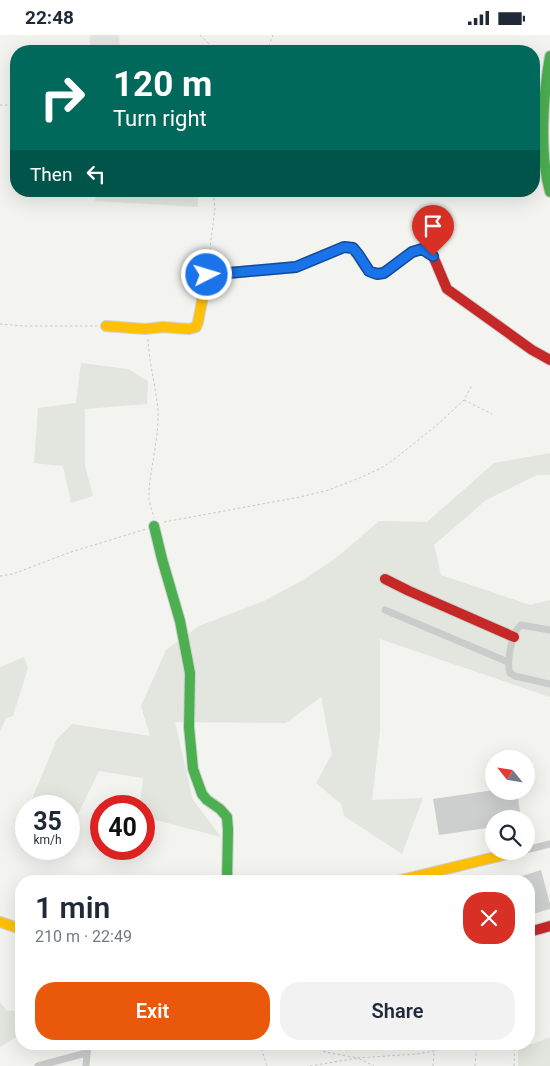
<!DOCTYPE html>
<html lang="en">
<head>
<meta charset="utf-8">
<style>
	body { margin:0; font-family:Roboto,sans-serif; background:#f2f2f3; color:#1f2937; height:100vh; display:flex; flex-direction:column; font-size:19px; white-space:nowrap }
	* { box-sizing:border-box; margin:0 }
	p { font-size:16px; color:#747a83 }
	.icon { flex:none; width:28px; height:28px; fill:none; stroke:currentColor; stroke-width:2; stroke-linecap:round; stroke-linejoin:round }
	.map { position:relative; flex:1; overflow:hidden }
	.details { position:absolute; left:15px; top:840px; width:520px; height:175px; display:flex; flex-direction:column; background:#fff; border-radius:20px; box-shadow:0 5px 20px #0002 }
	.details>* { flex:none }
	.top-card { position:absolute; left:10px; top:10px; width:530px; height:152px; border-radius:20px; box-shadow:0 5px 20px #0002; background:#00695c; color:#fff; overflow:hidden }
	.needle { width:32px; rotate:300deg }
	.fabs { position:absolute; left:485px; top:715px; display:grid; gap:10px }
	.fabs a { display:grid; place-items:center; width:50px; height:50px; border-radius:50%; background:#fff; box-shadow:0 5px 20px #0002; font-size:25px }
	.speed { position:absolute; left:15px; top:760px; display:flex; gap:10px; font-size:25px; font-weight:700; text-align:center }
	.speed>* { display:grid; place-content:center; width:65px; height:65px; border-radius:50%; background:#fff; box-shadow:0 5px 20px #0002; line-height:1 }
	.speed small { font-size:12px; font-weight:400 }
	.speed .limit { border:8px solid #d22; background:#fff; color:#111 }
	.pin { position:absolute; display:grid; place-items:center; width:42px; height:42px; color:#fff; margin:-51px -21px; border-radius:50% 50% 50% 0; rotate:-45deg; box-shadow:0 0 5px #0007 }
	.pin .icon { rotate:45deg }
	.me { position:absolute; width:55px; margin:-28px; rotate:85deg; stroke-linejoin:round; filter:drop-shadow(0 0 4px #0008) }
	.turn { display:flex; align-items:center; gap:18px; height:105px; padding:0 20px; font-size:22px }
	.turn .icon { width:65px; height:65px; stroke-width:2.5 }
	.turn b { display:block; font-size:35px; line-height:42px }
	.then { display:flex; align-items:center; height:48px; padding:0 20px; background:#0003; gap:10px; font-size:19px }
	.round { display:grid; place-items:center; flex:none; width:52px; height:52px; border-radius:20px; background:#f2f2f3 }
	.summary { display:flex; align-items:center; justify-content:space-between; height:85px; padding:0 20px }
	h1 { font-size:30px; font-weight:600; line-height:38px }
	.button { display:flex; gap:10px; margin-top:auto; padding:10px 20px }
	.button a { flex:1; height:58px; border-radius:20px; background:#ea580c; color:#fff; font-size:20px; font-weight:600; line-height:58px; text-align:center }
	.button a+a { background:#f2f2f3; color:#1f2937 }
	.status { display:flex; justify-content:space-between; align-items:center; height:35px; padding:0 25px; background:#fff; direction:ltr }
	.status svg { height:14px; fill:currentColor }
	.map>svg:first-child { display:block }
</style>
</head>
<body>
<div class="status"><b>22:48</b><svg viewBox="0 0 49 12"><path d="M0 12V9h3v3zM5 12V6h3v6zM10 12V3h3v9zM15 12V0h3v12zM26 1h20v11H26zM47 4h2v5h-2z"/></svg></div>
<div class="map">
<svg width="550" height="1031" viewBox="0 0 550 1031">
	<rect width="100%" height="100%" fill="#f3f3f0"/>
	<path fill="#e2e6de" d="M90 0H119L120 16H90Z
		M96 156H198V172L95 166Z
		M81 328 128 334 148 346 147 369 85 374V431L93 461 71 468 63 431 34 428 38 373 76 368Z
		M550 418V440H537L486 465 434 510 441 540 530 570 550 565V662L380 604V696L372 765 423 763 402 819 344 781 341 769 316 748 332 719 321 662 286 688 175 687 193 765 221 802 144 782V771H140L143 743 99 736 79 777 69 786V771H40L32 764 57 704 72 689 150 701 141 671 166 615 199 591 264 566 305 544 326 530 342 518 379 486 427 487 494 428Z
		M24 622 28 633 13 681 6 683 0 696V632Z
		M0 967 7 976 21 975V999L0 1012Z
		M550 1002V1031H518V1009H533Z"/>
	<path fill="#cdcfce" d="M494 755V756H517L521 784H494V792L439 800 433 764Z
		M541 835 550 869V874L533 879 529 864V846H524L522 841Z"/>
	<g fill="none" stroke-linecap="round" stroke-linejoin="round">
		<g stroke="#cfd1d0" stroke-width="12">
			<path id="fast" d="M550 21C543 61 539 118 550 157
				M154 491 162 524 180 586 190 638 189 692 193 734 202 759 207 765 220 774 227 782 228 795 227 846"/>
		</g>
		<g stroke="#cfd1d0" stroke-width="12">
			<path id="slow" d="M106 291 145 294 163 292 189 294 196 292 198 287 207 240 296 232 344 212 353 213 366 232
				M397 846 520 816
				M0 887 21 894"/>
		</g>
		<g stroke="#cfd1d0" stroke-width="12">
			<path id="jam" d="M366 232C379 251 399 224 411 218 415 216 419 215 423 214L433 221 447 254 532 315 550 325
				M385 544 409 556 514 602
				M529 897 550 891"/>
		</g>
		<path stroke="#c8c8c9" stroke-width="1" stroke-dasharray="2.5 2.5" stroke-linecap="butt" d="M200 0 216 16
			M267 16 273 0
			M0 70H16
			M208 230 215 173 213 156
			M0 289 24 291H97
			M148 304C149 328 156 352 158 376 159 403 151 429 149 456V465L154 483
			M464 365 492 379
			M164 487 300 462 329 455 364 441 383 432 397 422 437 390 464 365 472 350
			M0 541 13 539 68 518 146 494
			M529 1003 532 1002
			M260 1009 267 1031
			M310 1009 325 1017 358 1023 416 1019 434 1016 456 1009
			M310 1031 358 1023 374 1031
			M433 1031 434 1017
			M475 1031 477 1009
			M514 1031 515 1009"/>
		<path stroke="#cacccc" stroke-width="7" d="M385 575 508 627
			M550 595 521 590C512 596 506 627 510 638L515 641 550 649
			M526 815 550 809
			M38 1031 86 1018
			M86 1031 88 1009"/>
		<use href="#fast" stroke="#4caf50" stroke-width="10"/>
		<use href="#slow" stroke="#ffc107" stroke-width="10"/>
		<use href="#jam" stroke="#c62828" stroke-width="10"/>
	</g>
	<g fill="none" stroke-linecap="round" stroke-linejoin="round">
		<g stroke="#114b97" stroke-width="12">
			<path id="route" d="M207 240 296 232 344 212 353 213 358 219 369 236 377 239 384 238 412 217 422 214 433 221"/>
		</g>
		<use href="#route" stroke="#1a73e8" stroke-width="9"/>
	</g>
</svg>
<div class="fabs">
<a><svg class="needle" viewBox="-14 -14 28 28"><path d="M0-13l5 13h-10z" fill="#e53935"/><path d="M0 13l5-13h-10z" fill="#747a83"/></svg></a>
<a><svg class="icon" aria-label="search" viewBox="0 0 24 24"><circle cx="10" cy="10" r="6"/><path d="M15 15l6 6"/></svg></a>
</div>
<div class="speed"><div>35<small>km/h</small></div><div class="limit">40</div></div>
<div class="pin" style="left:433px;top:221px;background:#d93025"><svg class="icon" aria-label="arrive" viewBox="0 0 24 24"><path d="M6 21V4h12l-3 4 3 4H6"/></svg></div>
<svg class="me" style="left:207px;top:240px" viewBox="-20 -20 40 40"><circle r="17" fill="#1a73e8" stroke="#fff" stroke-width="3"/><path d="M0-11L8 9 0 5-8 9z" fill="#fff"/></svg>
<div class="top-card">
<div class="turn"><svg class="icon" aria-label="right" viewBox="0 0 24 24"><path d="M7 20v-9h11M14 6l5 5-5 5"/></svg><div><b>120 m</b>Turn right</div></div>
<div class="then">Then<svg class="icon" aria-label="left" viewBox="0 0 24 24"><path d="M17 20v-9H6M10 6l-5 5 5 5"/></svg></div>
</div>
<section class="details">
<div class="summary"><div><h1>1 min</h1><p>210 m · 22:49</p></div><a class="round" style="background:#d93025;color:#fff"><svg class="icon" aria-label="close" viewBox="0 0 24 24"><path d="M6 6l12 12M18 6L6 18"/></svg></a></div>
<div class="button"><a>Exit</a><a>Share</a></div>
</section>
</div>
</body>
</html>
